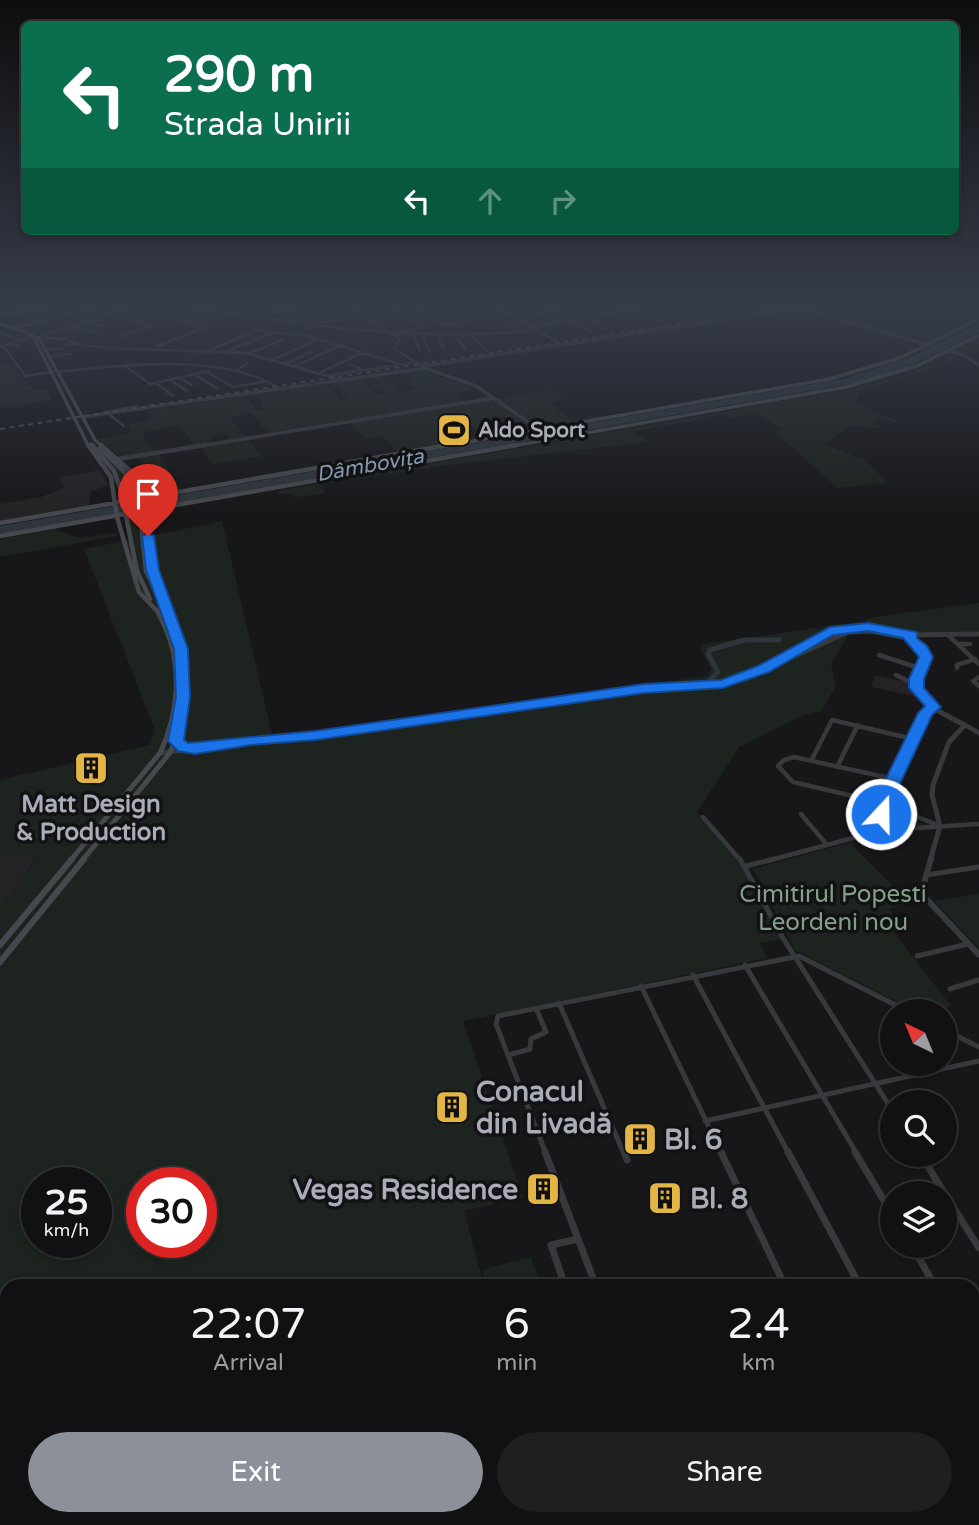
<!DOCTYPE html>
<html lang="en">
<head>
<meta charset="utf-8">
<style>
	body { margin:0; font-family:"Varela Round",sans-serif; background:#1e1f21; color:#f1f3f6; height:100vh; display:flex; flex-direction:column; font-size:26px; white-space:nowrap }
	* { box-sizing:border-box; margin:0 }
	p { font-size:23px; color:#9c9da0 }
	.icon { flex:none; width:38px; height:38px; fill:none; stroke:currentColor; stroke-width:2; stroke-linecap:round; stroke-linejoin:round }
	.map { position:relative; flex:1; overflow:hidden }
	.drawer { position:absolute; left:0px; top:1279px; width:980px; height:247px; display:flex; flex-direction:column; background:#111113; border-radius:21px 21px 0 0; box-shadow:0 4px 10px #0003,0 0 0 2px #303133 }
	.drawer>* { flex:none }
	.guide { position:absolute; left:21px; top:21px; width:938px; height:214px; border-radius:10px; box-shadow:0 4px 10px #0003,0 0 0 2px #303133; background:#0b6e4f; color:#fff; overflow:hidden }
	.needle { width:46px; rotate:317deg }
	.fabs { position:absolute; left:880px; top:999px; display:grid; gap:14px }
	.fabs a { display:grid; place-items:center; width:77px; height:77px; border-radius:50%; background:#111113; box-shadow:0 4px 10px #0003,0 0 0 2px #303133; font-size:35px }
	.speed { position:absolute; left:21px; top:1167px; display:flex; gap:14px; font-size:35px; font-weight:700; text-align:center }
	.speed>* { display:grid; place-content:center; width:91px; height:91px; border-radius:50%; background:#111113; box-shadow:0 4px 10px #0003,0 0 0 2px #303133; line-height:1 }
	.speed small { font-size:18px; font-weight:400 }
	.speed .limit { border:10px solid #d22; background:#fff; color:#111 }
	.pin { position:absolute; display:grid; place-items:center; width:60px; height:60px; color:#fff; margin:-72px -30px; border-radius:50% 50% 50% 0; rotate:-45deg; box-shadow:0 0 7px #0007 }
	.pin .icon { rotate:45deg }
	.me { position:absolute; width:77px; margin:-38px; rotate:21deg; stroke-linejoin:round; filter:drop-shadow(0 0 5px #0008) }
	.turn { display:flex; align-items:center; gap:24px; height:147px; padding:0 28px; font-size:32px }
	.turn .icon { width:91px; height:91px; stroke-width:2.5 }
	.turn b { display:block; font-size:49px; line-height:60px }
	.lanes { display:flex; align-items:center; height:66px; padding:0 28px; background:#0003; justify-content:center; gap:35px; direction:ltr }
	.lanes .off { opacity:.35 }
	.eta { display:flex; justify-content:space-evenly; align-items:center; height:119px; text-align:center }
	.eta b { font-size:42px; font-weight:600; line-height:49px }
	.primary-button { display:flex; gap:14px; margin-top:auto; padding:14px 28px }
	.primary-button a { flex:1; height:80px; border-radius:42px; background:#8c9099; color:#fff; font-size:28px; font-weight:600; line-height:80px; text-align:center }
	.primary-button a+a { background:#1e1f21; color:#f1f3f6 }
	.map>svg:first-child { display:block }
</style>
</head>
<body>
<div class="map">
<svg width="979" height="1525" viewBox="0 0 979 1525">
	<rect width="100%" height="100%" fill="#171719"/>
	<path fill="#232325" d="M0 359 5 364H14L23 381H28L33 390 0 395Z
		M46 389 52 400 0 408V396Z
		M100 470 108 485 90 492 89 506 0 522V504L41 497 64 488 60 477Z
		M875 675 907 682 912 686 919 697 871 687Z
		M10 852 37 856 0 910V853Z
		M36 1519H140V1525H13Z
		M787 1519H893L894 1522 885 1525H789Z"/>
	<path fill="#1d231e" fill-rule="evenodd" d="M839 302H968L979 305V318L931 341 916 340 819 313 822 311 874 324 883 320 826 305Z
		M979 346 934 368 857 391 859 396 854 400 874 412 908 424 880 420 872 423 887 429 849 426 824 444 864 460 888 483 837 488 782 438 774 433 781 429 757 414 728 418 724 415 636 431 635 437 642 436 648 442 447 465 323 484 324 494 295 497 288 493 279 495 277 491 851 389 903 376Z
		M419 369 475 389 454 393 466 403 552 390 564 399 549 403 575 422 523 432 504 416 493 418 510 434 484 438 466 421 452 424 463 435 458 436 464 442 399 454 383 436 365 439 348 420 268 433 252 413 230 417 245 437 230 440 226 434 210 437 213 442 194 445 179 425 141 433 155 452 120 457 98 439 132 432 127 425 152 420 146 411 245 396 257 410 264 409 259 403 263 401 253 395 326 384 341 400 347 398 332 382 359 378 375 394 388 393 371 376 380 375 398 392 414 389 409 383 414 381 402 371Z
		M248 438 262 456 213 464 201 446Z
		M94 444C127 471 135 496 140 538L222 521 273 738 707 676 711 670 700 648 704 644 865 621 875 617 979 603V633L908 632 848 635 831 664 836 685 822 711 803 715 739 747 697 812 745 869 782 939 760 943 768 958 463 1021 523 1197 464 1211 484 1286H7V1372L0 1374V910L37 857 0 853V780L150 745 155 730 84 549 133 539 120 480ZM37 1183H96V1242H37ZM142 1183H201V1242H142Z
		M158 453 182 490 159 494 138 456Z
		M55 529 80 538 116 533 117 536 0 557V539Z
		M884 807H887L926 825 886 827Z
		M852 842 856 849 906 899 902 901 905 904 889 909 901 928 893 931 951 1006 935 1011H914L795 950 753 869Z
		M979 894V948L934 901Z
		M531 1257 541 1286H487L482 1270Z
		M140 1519H230L231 1525H140Z"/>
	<path fill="#2e353c" d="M979 323V332L907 367 854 383 0 534V526L842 379 906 359Z"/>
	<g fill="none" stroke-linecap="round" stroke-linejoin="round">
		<path stroke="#2e353c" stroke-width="5" d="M709 681 718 672 708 654 710 650 744 640H779"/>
		<path stroke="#38393d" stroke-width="2.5" d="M150 302C283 320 401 345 537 330
			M266 302 280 312
			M342 302 397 337 399 340 395 349 422 366
			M384 302 424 327 391 333
			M407 302 445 325 471 323
			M477 302 485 307
			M487 302 563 345
			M602 302H613
			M581 305 593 311
			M194 307 207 302
			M500 309 539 302
			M121 310 210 326
			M290 310 300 317
			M18 312 16 305 42 302
			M622 312 637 319
			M112 314 151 326 121 336
			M257 316 335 302
			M515 317 594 302
			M590 318 601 323
			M570 321 591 332
			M88 322 104 326
			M506 322 523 332
			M314 324 360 315
			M73 327 103 334
			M531 327 676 302
			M16 328 117 302
			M252 330 308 336 400 364
			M0 332 16 339
			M41 335 88 322 135 302
			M414 336 420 350
			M36 337 66 339 80 345 110 348 246 353 342 380
			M423 337 430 351
			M438 338 444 350
			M474 338 488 351
			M458 339 466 350
			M9 344 20 346
			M65 345 77 344
			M0 346 6 349 25 376 53 372
			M3 346 30 337
			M158 346 209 326
			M45 349H63
			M210 350 253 332
			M227 351 274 332
			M250 353 283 340
			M50 357 69 354
			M272 360 319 339
			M287 363 312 352
			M349 364 361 369
			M124 365 150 384 209 371
			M295 366 341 345
			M236 371 247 363
			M58 372C121 365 224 352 280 389
			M207 372 233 387 267 381
			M321 372 364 352
			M195 375 218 389
			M332 375 417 362
			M179 378 192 385
			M170 380 187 391
			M156 383 173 396
			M105 412 138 406
			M109 414 124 426"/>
		<path stroke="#38393d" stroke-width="4.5" d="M947 634 979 664
			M958 644H970
			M879 655 922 669
			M957 668V665L975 659
			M896 675 916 685
			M979 677 973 681 979 686
			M965 725 979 733
			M811 761 832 720 913 739
			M837 767 858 725
			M894 779 794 757 784 760 778 766 793 782 883 803 940 826
			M801 814 827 845
			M703 817 741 861
			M883 830 882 805 926 713 933 707
			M767 861 883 830 979 824"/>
		<path stroke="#38393d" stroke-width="5" d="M740 859 783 938 892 1110
			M746 866 774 859
			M926 875 979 867
			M917 956 968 944
			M745 965 857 1154
			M693 975 789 1154
			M641 986 722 1154
			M950 989 979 980
			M559 1003 624 1154
			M945 1030 979 1047
			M508 1055 530 1049 531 1039 546 1032 536 1008
			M705 1121 979 1061
			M546 1154 496 1024 498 1016 799 956 909 1012"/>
		<path stroke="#38393d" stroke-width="7" d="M545 1152 596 1286
			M624 1152 627 1160
			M721 1152 785 1286
			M788 1152 860 1286
			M855 1152 892 1214
			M921 1155 945 1194
			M945 1194 979 1248
			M912 1246 935 1286
			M565 1286 551 1245 578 1239
			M973 1351 979 1361
			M0 1379 7 1377
			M973 1484 979 1494
			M134 1519V1525
			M646 1519 649 1525
			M680 1519 683 1525
			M898 1519 901 1525"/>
		<path stroke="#38393d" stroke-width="3.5" d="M776 302 796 308
			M801 308 831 302
			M804 309 963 355
			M0 315 81 302
			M962 354 979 365
			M424 366 795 309
			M425 368 476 386 540 430
			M82 417 426 368
			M194 447 494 398"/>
		<path stroke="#38393d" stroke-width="4.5" d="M118 459 205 445
			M846 629H880"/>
		<path stroke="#38393d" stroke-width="5" d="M780 657C826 633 851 624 903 633
			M160 753 315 735 631 690 723 684 745 678 848 632 870 631 903 637
			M930 861 940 826 932 795 933 785 949 742 965 725C945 715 923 706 916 683 929 655 929 650 901 635L979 634"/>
		<path stroke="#38393d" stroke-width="6" d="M931 859 921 893 979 955"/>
		<path stroke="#46484d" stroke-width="3.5" d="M0 324 26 332 40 340 95 440 103 447
			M35 340 89 447
			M91 444 93 447
			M439 447 829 379 900 358 979 319
			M507 447 846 387 917 366 979 335"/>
		<path stroke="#46484d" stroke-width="4.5" d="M88 445 111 477 117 517 139 592 157 611 166 629
			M92 445 114 471 122 493
			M101 445 130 471 143 498 152 570 175 629
			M100 448 124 472 134 491
			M0 523 449 445
			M141 524 146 571 160 600
			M128 526 137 571 150 599
			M0 536 517 445"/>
		<path stroke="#46484d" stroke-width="5" d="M70 861 160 753C178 715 183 667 165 627
			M82 861 169 754C188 719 188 665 174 627"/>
		<path stroke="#46484d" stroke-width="6" d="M0 945 72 859
			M0 962 84 859"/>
		<path stroke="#54565c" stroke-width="10" d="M973 1482 979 1478
			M914 1525 924 1519"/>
		<path stroke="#4b4d52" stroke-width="2" stroke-dasharray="5 4.5" stroke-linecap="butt" d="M0 429 822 302"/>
		<path stroke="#46484d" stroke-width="4.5" d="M134 491 141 524
			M122 493 128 526"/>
	</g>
	<linearGradient id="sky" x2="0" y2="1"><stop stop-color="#0d0d0e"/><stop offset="0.59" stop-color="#363c49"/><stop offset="1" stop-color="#363c49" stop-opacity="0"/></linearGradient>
	<rect width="979" height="515" fill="url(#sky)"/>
	<path fill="#1a73e8" stroke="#114b97" stroke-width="2" d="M148 533 154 536 159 570 188 649 190 697 184 740 188 743 315 731 644 684 721 680 758 666 830 627 868 623 917 632V638L927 646 933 657 924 679V688L941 707 932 715 890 805 889 814 881 819 872 814 873 805 918 713 925 706 909 688V679L919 657 903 638 868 631 833 635 769 672 723 688 644 693 315 740 251 745 195 754 178 751 168 741 176 697 174 649 146 570 142 536Z"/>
	<defs>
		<g id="stadium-square" transform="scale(1.75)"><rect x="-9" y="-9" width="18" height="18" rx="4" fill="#e3b544" stroke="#121214"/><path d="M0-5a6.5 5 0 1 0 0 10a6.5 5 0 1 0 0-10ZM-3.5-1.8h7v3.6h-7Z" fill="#111"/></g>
		<g id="building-square" transform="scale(1.75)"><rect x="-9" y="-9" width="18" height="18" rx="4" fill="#e3b544" stroke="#121214"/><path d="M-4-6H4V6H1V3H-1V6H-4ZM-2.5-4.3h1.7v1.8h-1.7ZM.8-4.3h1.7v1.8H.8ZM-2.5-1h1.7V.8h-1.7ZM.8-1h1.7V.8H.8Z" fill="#111"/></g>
	</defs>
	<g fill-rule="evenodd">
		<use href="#stadium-square" x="454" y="430"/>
		<use href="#building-square" x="91" y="768"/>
		<use href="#building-square" x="452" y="1107"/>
		<use href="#building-square" x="640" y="1139"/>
		<use href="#building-square" x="543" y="1189"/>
		<use href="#building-square" x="665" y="1198"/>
	</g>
	<g text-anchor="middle" stroke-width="7" stroke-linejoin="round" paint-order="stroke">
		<g font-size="21" font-weight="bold" fill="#aaadb7" stroke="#121214" text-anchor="start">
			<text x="478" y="437">Aldo Sport</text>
		</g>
		<g font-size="21" font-style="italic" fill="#8499af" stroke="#121214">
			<text transform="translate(370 465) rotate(-10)" y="7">Dâmbovița</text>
		</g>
		<g font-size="24" font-weight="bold" fill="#aaadb7" stroke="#121214">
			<text x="91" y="812">Matt Design<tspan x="91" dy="28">&amp; Production</tspan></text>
		</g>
		<g font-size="24" fill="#83a186" stroke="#121214">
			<text x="833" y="902">Cimitirul Popesti<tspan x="833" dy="28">Leordeni nou</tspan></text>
		</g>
		<g font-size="28" font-weight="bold" fill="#aaadb7" stroke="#121214" text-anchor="start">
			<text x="476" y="1101">Conacul<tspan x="476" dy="32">din Livadă</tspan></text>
			<text x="664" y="1149">Bl. 6</text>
			<text x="518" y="1199" text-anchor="end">Vegas Residence</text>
			<text x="690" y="1208">Bl. 8</text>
		</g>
	</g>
</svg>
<div class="fabs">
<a><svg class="needle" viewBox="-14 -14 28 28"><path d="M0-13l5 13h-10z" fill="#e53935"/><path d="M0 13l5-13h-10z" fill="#9c9da0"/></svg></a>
<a><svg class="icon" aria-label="search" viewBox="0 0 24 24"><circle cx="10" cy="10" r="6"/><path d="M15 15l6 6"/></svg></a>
<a><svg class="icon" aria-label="layers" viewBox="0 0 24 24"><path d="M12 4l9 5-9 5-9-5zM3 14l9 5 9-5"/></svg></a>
</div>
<div class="speed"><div>25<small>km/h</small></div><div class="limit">30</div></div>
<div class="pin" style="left:148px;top:536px;background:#d93025"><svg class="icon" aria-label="arrive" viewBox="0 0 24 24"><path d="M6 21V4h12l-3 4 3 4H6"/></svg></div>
<svg class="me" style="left:881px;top:814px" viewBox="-20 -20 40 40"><circle r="17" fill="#1a73e8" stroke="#fff" stroke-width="3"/><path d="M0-11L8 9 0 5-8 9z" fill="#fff"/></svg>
<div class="guide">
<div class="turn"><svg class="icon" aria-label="left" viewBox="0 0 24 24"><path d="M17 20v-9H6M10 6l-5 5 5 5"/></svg><div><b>290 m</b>Strada Unirii</div></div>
<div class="lanes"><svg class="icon" aria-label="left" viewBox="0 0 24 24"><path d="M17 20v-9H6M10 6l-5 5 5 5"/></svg><svg class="icon off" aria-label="ahead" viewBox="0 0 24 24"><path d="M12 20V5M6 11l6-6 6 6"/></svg><svg class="icon off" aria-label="right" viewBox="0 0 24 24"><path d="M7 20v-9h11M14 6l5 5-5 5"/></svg></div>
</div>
<section class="drawer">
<div class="eta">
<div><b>22:07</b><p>Arrival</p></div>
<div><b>6</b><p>min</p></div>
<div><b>2.4</b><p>km</p></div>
</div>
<div class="primary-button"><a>Exit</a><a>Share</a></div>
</section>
</div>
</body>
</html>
